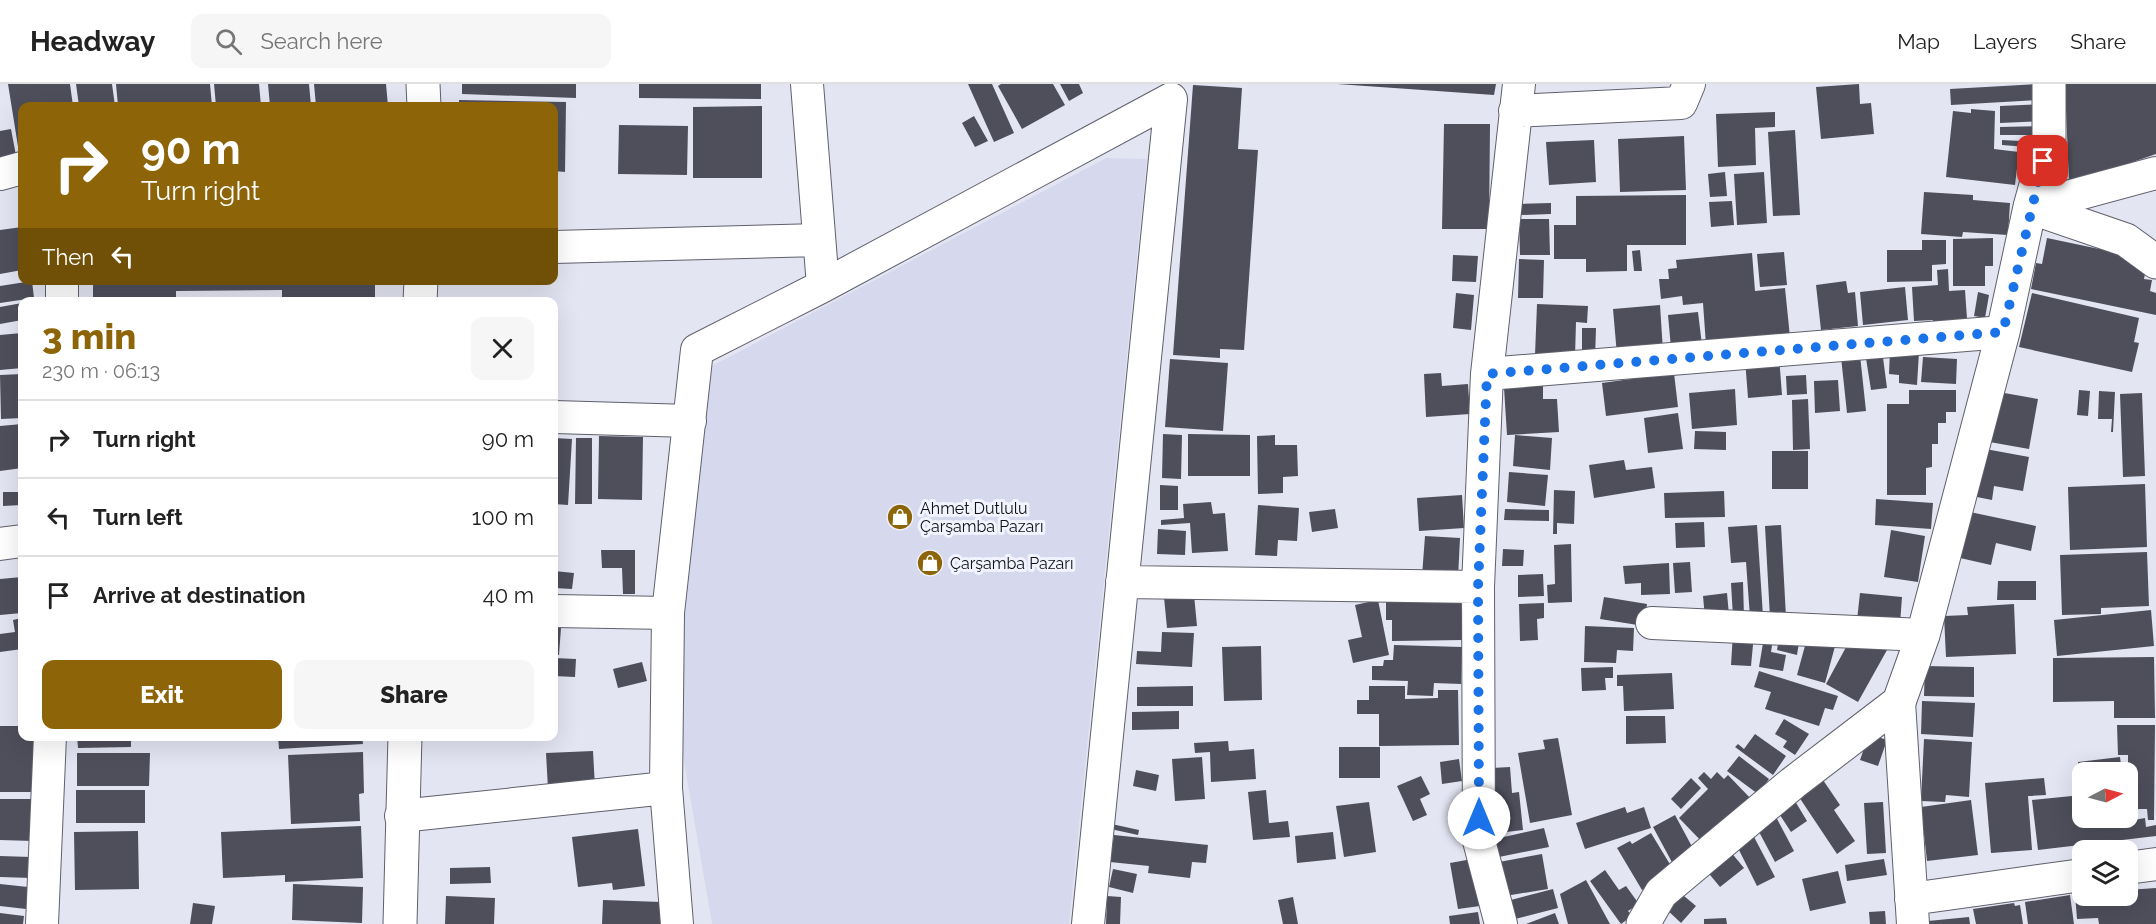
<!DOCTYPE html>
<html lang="en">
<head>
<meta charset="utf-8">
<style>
	body { margin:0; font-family:Raleway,sans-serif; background:#f6f6f6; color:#222; height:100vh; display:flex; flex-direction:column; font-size:22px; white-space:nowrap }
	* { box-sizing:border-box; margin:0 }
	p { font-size:20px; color:#767676 }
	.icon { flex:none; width:33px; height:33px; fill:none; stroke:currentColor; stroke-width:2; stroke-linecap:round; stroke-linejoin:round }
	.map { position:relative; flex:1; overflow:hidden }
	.details { position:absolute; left:18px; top:213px; width:540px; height:444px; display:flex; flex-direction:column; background:#fff; border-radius:12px; box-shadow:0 6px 24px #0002 }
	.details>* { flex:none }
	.banner { position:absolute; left:18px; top:18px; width:540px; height:183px; border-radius:12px; box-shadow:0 6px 24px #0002; background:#8d6408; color:#fff; overflow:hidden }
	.needle { width:39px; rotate:84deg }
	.fabs { position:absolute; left:2072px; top:678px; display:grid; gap:12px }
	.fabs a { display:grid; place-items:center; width:66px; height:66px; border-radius:12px; background:#fff; box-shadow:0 6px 24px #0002; font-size:30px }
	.pin { position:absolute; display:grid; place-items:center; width:51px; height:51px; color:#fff; margin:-26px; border-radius:12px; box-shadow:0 3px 9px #0006 }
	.me { position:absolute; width:66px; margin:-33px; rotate:0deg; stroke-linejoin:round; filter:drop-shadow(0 0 4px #0008) }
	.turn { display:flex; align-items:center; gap:21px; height:126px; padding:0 24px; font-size:27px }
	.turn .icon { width:78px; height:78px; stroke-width:2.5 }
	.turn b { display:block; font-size:42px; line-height:51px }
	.then { display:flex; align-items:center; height:57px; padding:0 24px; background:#0003; gap:12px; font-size:22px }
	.round { display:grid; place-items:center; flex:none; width:63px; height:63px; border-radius:12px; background:#f6f6f6 }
	.head { display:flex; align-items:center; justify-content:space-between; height:102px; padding:0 24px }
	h1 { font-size:36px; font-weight:800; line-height:45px; color:#8d6408 }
	.primary-button { display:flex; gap:12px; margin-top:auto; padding:12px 24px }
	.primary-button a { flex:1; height:69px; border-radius:12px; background:#8d6408; color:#fff; font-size:24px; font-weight:800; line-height:69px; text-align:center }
	.primary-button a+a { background:#f6f6f6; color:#222 }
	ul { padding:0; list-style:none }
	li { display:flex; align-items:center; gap:18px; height:78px; padding:0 24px; border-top:2px solid #e0e0e0 }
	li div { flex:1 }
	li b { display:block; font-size:22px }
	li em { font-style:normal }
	header { display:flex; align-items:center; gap:36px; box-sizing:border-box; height:84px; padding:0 30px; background:#fff; border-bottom:2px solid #e0e0e0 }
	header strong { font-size:28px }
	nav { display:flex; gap:33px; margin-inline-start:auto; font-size:21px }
	.search { width:420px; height:54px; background:#f6f6f6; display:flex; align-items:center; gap:15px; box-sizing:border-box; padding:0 21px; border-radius:12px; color:#767676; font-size:22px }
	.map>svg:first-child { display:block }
</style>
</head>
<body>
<header>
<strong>Headway</strong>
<div class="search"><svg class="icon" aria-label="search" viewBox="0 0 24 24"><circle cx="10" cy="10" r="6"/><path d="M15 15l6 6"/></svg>Search here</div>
<nav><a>Map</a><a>Layers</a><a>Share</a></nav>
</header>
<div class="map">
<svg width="2156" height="840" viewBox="0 0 2156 840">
	<rect width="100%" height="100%" fill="#e4e5f3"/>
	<path fill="#d6d9ed" d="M1106 74 1147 75 1069 840H712L668 584 712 282Z"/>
	<path fill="#4e4f5b" d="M8 0H70L73 22H22V75H20Z
		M76 0H112L115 22H79Z
		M116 0H210L212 22H118Z
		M214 0H259L261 22H216Z
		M268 0H309L311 22H270Z
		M314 0H386L388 22H316Z
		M462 0H576V14L462 10Z
		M639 0H761V15L639 14Z
		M968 0H992L1014 49 994 58Z
		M1001 0H1053L1065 21 1022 45 998 2Z
		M1060 0H1079L1083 9 1069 17Z
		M1337 0H1496L1494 11Z
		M1859 0 1860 20 1871 19 1874 50 1821 55 1816 3Z
		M2037 0V16L1951 21 1950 5Z
		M2065 0H2156V70L2069 100Z
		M1193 1 1242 4 1238 65 1258 66 1244 266 1220 265V274L1173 271Z
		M459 16 566 18 565 88 554 87V22H459Z
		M2043 20V37L2000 39V22Z
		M762 22V94H693V23Z
		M1971 25 1995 27 1994 65 2019 68 2015 101 1946 93 1953 27 1971 29Z
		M1775 28V43L1755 44 1756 81 1718 83 1716 30Z
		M974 32 988 57 975 63 962 39Z
		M1444 40H1490L1489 145H1442Z
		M619 41 688 42 687 91 618 90Z
		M2040 42V51H2000V43Z
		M11 45 18 82 0 85V47Z
		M1795 46 1800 131 1773 132 1768 48Z
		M1684 52 1686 106 1620 108 1618 55Z
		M1594 56 1596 98 1549 101 1546 58Z
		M2002 56 2039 58V64L2002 61Z
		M1725 88 1727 112 1710 113 1708 90Z
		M1764 88 1767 139 1737 141 1734 90Z
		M1924 108 1973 111V116L2010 119 2008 151 1963 148 1962 153 1921 150Z
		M1686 111V161H1627V187L1586 188V175H1554V141H1576V112Z
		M1732 117 1734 141 1711 143 1709 118Z
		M1551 119V130L1521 131 1520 120Z
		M1519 135H1549L1550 171H1520Z
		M22 143V186L0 190V146Z
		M1993 154V182H1985V202H1953V155Z
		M2047 154 2142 174 2146 185 2144 195 2152 196 2150 207 2156 209V231L2031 205 2036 179 2042 180Z
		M1922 156H1946V180L1932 181V197L1887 198V166H1922Z
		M1640 166 1642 187H1634L1632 167Z
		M1784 168 1787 201 1760 203 1757 170Z
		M1752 169 1755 207 1785 204 1790 253 1706 261 1703 219 1683 221 1682 212 1661 215 1659 195H1669L1668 185 1677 184 1676 176Z
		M1453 171 1478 172 1476 198 1452 197Z
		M1519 175 1544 176 1543 214H1518Z
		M1948 185 1949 207 1965 206 1968 249 1934 251 1933 236 1914 237 1912 203 1938 201 1937 186Z
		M93 196H375V218H282V206L176 207V218H93Z
		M32 197 34 214 0 219V202Z
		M1846 197 1848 209 1855 208 1858 242 1821 246 1816 201Z
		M1905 203 1908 236 1863 241 1860 208Z
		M1978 208 1989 211 1985 234 1974 232Z
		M1456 209 1474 211 1471 246 1453 244Z
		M2032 209 2139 234 2134 258 2139 259 2132 288 2019 263Z
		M22 219V236L0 240V223Z
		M1537 220 1588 222 1587 239 1576 238 1575 273 1535 271Z
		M1660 221 1663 267 1617 271 1613 225Z
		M1698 228 1702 261 1671 264 1668 231Z
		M1582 244H1596L1595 275H1582Z
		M22 249V284L0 286V251Z
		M1882 266 1887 304 1871 306 1865 268Z
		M1890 266 1919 268 1917 301 1899 299V291L1889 290Z
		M1860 271 1866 327 1847 329 1841 273Z
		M1779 272 1782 311 1748 314 1745 275Z
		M1923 273 1957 275 1956 300 1921 298Z
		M1170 275 1228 279 1223 347 1165 343Z
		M1441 289 1442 302 1468 300 1470 330 1426 333 1424 290Z
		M1674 289 1678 323 1606 332 1602 299Z
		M22 290V334L1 335 0 291Z
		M1806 291 1807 310 1787 311 1786 292Z
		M1838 296 1840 327 1815 329 1814 297Z
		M1543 301V315H1557L1559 348 1507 351 1504 304Z
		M1735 305 1737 341 1692 345 1689 309Z
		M1909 306H1956V328H1946V339H1938V360H1932V383L1926 384V411H1887V320H1909Z
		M2079 306 2090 307 2088 332 2077 331Z
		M1993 307 2038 315 2029 365 1984 357Z
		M2099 307 2115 308 2113 348H2111L2112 335H2098Z
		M2142 309 2145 392 2123 393 2120 310Z
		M1808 315 1810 365 1793 366 1792 316Z
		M1678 329 1683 365 1648 369 1644 334Z
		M22 340V384L0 387V342Z
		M1695 347 1726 348V366L1694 365Z
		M1163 350 1182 351 1181 395 1162 394Z
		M1188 350 1250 351V392H1188Z
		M1275 351V361H1297L1298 392 1283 393V409L1258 410 1257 352Z
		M1515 351 1552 354 1550 386 1513 382Z
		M599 352 643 353 642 416 598 415Z
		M554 354 572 355 568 421 554 420Z
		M576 354H592V420H575Z
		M1980 364 2029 373 2023 407 1994 402 1992 416 1972 412Z
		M1772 367H1808V405H1772Z
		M1624 376 1626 386 1652 383 1655 404 1594 414 1589 381Z
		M1509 388 1548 391 1545 422 1507 418Z
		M2145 400 2147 463 2070 466 2068 403Z
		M1160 401 1178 402V426H1160Z
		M1554 406 1575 407 1574 440 1557 439V450H1553Z
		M1724 407 1725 433 1665 434 1664 409Z
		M3 408H22V421L3 422Z
		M1462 411 1464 444 1419 447 1417 414Z
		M1876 415 1933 419 1931 445 1875 441Z
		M1211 418 1213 430 1225 429 1228 467 1192 469 1190 439 1161 441V436L1184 434 1183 420Z
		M1258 421 1299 424 1297 457 1278 456 1277 472 1255 471Z
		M1335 425 1338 444 1312 448 1309 428Z
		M1505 425 1549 426V437L1504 436Z
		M1970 428 2036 442 2031 467 1996 459 1991 481 1960 474Z
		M1704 438 1705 463 1676 464 1675 439Z
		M1757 441 1763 532 1750 533 1746 478 1731 479 1728 443Z
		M1781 441 1786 533 1770 534 1765 442Z
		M1158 445 1186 447 1185 471 1157 470Z
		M1891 446 1925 452 1918 498 1884 493Z
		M1425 452 1460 454 1458 494 1422 492Z
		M1571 460 1572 518 1548 519 1547 501 1555 500 1554 461Z
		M1503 465 1524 466 1523 482H1502Z
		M601 466H635V510H623L622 484H602Z
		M2147 468 2149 522 2101 524V530L2062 531 2060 471Z
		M1690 478 1692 508 1675 509 1673 479Z
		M1669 479 1670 510 1641 511V499L1625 500 1623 482Z
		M554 487 574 489 572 505 554 504Z
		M1543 490 1544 512 1518 513V491Z
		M22 493V529L0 531V495Z
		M1998 497H2036V516H1997Z
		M1743 498 1744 533H1733L1731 499Z
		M1193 500 1197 542 1167 544 1163 503Z
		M1727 509 1729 531 1705 534 1703 512Z
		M1860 509 1902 513 1900 540 1857 536Z
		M1461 513 1463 556 1392 557V536H1386V515Z
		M1604 513 1647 520 1644 542 1600 535Z
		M1378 516 1389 571 1353 579 1348 556 1362 553 1355 521Z
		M1544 519V534L1537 535 1538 556 1520 557 1519 520Z
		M2014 520 2016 570 1946 573 1944 532 1968 531 1967 523Z
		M2151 526 2154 562 2057 572 2054 536Z
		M22 534V565L0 568V550L15 548 13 536Z
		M1585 542 1634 544 1633 567 1617 566 1616 579 1584 578Z
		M554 543 561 544 559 571H554Z
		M1765 547 1774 549 1771 568 1786 571 1783 587 1759 583Z
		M1809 547 1837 555 1825 599 1797 591Z
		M1162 548 1194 549 1192 583 1136 580 1137 567 1161 568Z
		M1780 548 1800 552 1797 571 1777 566Z
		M1733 549 1754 550 1751 582 1731 581Z
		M1851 554 1870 556 1887 566 1858 618 1826 600Z
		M1394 561 1462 563 1461 600 1434 599 1433 612 1407 611 1408 597 1372 596V582H1383L1384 576H1393Z
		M1261 562 1262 616 1224 617 1222 563Z
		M2154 573 2155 634H2114V617L2053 618V574Z
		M554 574 576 575 575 593 554 592Z
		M642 578 647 597 618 604 613 585Z
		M1925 582 1974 583V613L1924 612Z
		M1613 583V594H1605L1606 606 1582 607 1581 584Z
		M1759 587 1838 612 1833 626 1825 624 1819 642 1765 625 1771 608 1754 603Z
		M1672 589 1674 625 1624 627 1623 602H1617V591Z
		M1193 602V622H1137V603Z
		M1369 602H1405V615L1438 614V606H1458L1459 661 1379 662V630H1357V616H1369Z
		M1922 617 1975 619 1973 653 1921 650Z
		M1179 627V645L1132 646V628Z
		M1626 632H1665L1666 659 1626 660Z
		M1784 635 1809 650 1795 671 1783 663 1787 657 1775 650Z
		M2117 641H2155L2154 736H2148L2147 725H2138V714H2128V671H2118Z
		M0 642H22V652H35V708H0Z
		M1755 650 1786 672 1773 691 1735 663 1738 660 1744 665Z
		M1869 650 1887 656 1878 682 1860 676Z
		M77 652H131V663L78 664Z
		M278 652H362L363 660 279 665Z
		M1558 654 1572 731 1530 739 1518 669 1545 665 1543 656Z
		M1924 655 1972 658 1969 713 1946 711 1945 718 1921 717Z
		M1228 657 1229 667 1254 665 1256 695 1211 698 1210 668 1195 669 1194 659Z
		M1339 663H1380V694H1339Z
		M593 667 595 703 548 705 546 669Z
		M363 668 364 709 359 710 360 737 291 740 288 671Z
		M77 669H150L149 702H77Z
		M1739 672 1769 695 1758 710 1727 687Z
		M1202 673 1205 715 1175 717 1172 675Z
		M2120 673 2122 688H2082L2081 702 2078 678Z
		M1459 675 1462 697 1442 700 1440 678Z
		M1510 683 1512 709 1519 708 1523 746 1498 749 1492 684Z
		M1136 686 1159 691 1156 707 1133 702Z
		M1704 688 1711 695 1717 688 1724 695 1728 691 1753 717 1706 762 1679 734 1708 705 1698 694Z
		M1421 692 1430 710 1420 715 1427 731 1413 737 1397 702Z
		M1691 694 1701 704 1681 725 1671 715Z
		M2044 694 2046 711 2028 712 2032 766 1991 769 1985 699Z
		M1823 696 1840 721 1834 726 1855 757 1837 770 1799 713Z
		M76 706H145V739H76Z
		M1266 706 1269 739 1288 737 1290 753 1253 756 1248 708Z
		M2082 711V734H2127V720L2132 719 2134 736 2145 734 2146 743 2156 741V752L2038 766 2032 716Z
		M0 715H33V757L0 756Z
		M1971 716 1978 771 1927 777 1921 723Z
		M1795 717 1807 737 1791 748 1778 728Z
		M1369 718 1376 768 1344 773 1336 722Z
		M1883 718 1886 769 1867 770 1864 719Z
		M1625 723 1627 729 1644 723 1651 744 1585 765 1576 739Z
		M1675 731 1696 770 1674 782 1653 743Z
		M1776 733 1794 767 1775 778 1757 744Z
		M1107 739 1139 746 1138 751 1106 744Z
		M361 742 363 794 285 798V791L223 794 221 748Z
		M1544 744 1549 763 1499 773 1495 755Z
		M638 745 645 802 613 806 612 799 578 803 572 753Z
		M138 747 139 805 75 806 74 748Z
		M1333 748 1336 775 1297 779 1295 752Z
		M1651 749 1674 787 1642 806 1617 764 1630 757 1632 760Z
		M1114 751 1208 761 1206 779 1192 778 1190 794 1148 789 1149 782 1110 778Z
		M1753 751 1775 793 1757 802 1736 760Z
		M1730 767 1744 784 1720 803 1706 786Z
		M1542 770 1548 805 1505 812 1499 778Z
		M0 772 31 773V794L0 793Z
		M1472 775 1480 822 1458 825 1450 779Z
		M1884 775 1887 791 1847 797 1845 781Z
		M490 783 491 799 450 800V784Z
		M1113 785 1137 790 1133 809 1109 803Z
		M1605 786 1619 806 1626 802 1639 820 1628 827 1632 832 1621 840 1590 797Z
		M1838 787 1846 819 1810 827 1802 795Z
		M1586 796 1610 840H1568L1560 810Z
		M0 800 28 803 26 825 0 822Z
		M293 800 363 803 362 839 292 836Z
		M2156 804V840H2099L2098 834 2077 835 2075 810 2127 812V806Z
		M1553 805 1558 824 1511 836 1507 817Z
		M1678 807 1696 822 1681 839 1664 823Z
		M2070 811 2074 840H2028L2025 818Z
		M446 812 495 814 494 840H445Z
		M1107 812 1121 813 1120 840H1106Z
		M1293 813 1298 840H1283L1278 816Z
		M603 816 662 818 661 840H602Z
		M193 819 215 822 212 840H190Z
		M2014 819 2015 822 2020 821 2023 840H1976L1973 825Z
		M1885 827 1886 840H1870L1869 828Z
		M1478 828 1480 840H1450L1449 832Z
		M0 829 24 832 23 840H0Z
		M1555 829 1559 840H1526Z
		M1969 833 1970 840H1928V837Z
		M1726 834 1727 840H1704V835Z"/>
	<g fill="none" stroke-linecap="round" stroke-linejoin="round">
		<g stroke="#5f606b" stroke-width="34">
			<path id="street" d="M807 0 823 202 1171 15 1088 840
				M1515 27 1681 19 1689 0
				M0 90 22 84
				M2030 123 2156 89
				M554 163 819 156
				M62 218V196
				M1487 290 2003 248
				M554 333 690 337
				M0 460 22 457
				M1122 498 1478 503
				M554 527 668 529
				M1652 539 1923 551
				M1899 618 1913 840
				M401 732 666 704
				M2127 784 2156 780
				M1911 815 2082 791
				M42 840 50 652
				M677 840 666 704 668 529 697 266 823 202
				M1501 840 1479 757 1478 503 1487 290 1519 0"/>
		</g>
		<g stroke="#5f606b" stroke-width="35">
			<path id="secondary" d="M423 0 424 22
				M2049 0V54L2030 123 2126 156 2156 178
				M420 218 421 196
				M400 840 405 652
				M1643 840 1661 809 1793 699 1899 618 1923 551 2003 248 2030 123"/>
		</g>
		<use href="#street" stroke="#fff" stroke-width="32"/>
		<use href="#secondary" stroke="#fff" stroke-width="33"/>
	</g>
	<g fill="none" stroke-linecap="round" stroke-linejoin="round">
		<path stroke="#1a73e8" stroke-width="10" stroke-dasharray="0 18" d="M1479 734 1478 503 1487 290 2003 248 2043 77"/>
	</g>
	<defs>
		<g id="shop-disc" transform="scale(1.35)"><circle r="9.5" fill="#8d6408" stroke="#f1f3fe"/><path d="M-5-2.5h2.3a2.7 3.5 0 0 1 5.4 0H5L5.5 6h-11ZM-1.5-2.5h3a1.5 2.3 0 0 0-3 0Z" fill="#fff"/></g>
	</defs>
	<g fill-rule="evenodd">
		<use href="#shop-disc" x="900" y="433"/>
		<use href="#shop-disc" x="930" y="479"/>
	</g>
	<g text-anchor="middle" stroke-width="6" stroke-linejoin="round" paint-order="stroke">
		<g font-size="16" fill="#101015" stroke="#f1f3fe" text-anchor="start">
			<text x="920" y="430">Ahmet Dutlulu<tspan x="920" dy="18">Çarşamba Pazarı</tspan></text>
			<text x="950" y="485">Çarşamba Pazarı</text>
		</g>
	</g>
</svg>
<div class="fabs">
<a><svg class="needle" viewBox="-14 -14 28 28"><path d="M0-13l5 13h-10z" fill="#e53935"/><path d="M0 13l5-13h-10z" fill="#767676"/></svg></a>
<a><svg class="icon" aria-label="layers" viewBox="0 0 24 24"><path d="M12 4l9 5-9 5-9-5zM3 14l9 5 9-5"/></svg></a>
</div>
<div class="pin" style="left:2043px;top:77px;background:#d93025"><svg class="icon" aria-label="arrive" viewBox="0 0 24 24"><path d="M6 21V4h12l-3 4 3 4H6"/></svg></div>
<svg class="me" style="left:1479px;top:734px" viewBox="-20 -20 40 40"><circle r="19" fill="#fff"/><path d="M0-13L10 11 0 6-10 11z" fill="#1a73e8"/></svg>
<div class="banner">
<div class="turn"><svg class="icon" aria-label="right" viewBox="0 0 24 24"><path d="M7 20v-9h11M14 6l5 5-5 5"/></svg><div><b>90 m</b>Turn right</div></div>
<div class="then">Then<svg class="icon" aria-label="left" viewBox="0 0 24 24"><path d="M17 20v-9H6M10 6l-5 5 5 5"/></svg></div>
</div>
<section class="details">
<div class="head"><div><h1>3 min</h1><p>230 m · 06:13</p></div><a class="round"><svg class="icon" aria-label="close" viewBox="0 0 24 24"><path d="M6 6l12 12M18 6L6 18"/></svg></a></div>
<ul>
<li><svg class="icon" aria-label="right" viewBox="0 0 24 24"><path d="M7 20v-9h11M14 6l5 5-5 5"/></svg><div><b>Turn right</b></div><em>90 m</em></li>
<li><svg class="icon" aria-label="left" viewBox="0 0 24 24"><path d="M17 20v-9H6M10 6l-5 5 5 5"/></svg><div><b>Turn left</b></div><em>100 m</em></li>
<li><svg class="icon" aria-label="arrive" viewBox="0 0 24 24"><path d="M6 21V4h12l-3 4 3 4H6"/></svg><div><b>Arrive at destination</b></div><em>40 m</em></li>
</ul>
<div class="primary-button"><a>Exit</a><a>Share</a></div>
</section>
</div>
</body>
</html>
